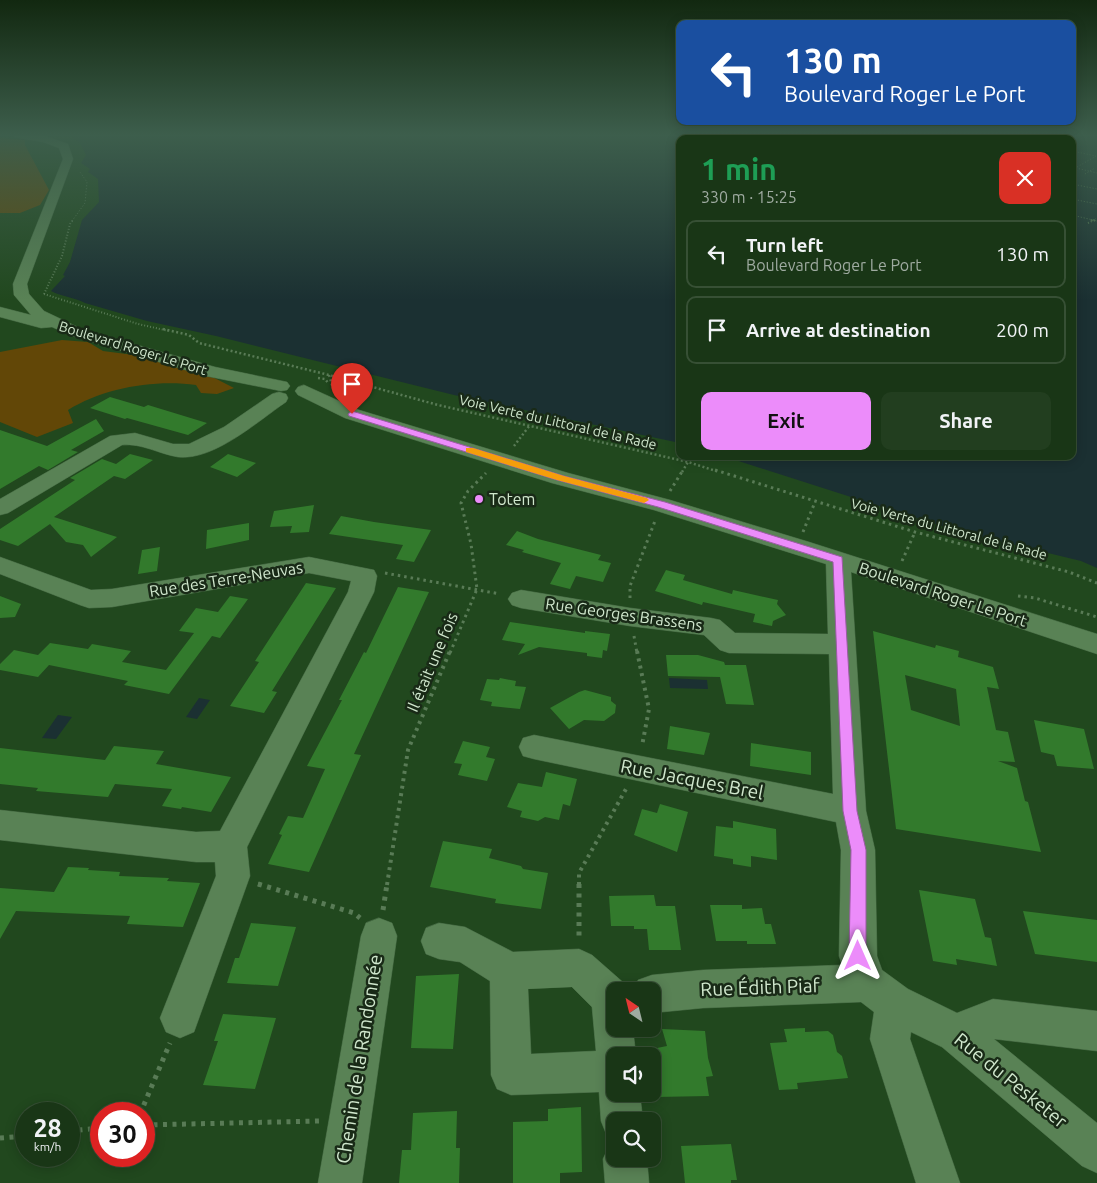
<!DOCTYPE html>
<html lang="en">
<head>
<meta charset="utf-8">
<style>
	body { margin:0; font-family:Ubuntu,sans-serif; background:#223e1f; color:#f1f3f6; height:100vh; display:flex; flex-direction:column; font-size:19px; white-space:nowrap }
	* { box-sizing:border-box; margin:0 }
	p { font-size:16px; color:#9faba1 }
	.icon { flex:none; width:28px; height:28px; fill:none; stroke:currentColor; stroke-width:2; stroke-linecap:round; stroke-linejoin:round }
	.map { position:relative; flex:1; overflow:hidden }
	.panel { position:absolute; left:676px; top:135px; width:400px; height:325px; display:flex; flex-direction:column; background:#193616; border-radius:10px; box-shadow:0 2px 12px #0003,0 0 0 1px #375035 }
	.panel>* { flex:none }
	.guide { position:absolute; left:676px; top:20px; width:400px; height:105px; border-radius:10px; box-shadow:0 2px 12px #0003,0 0 0 1px #375035; background:#1a4fa0; color:#fff; overflow:hidden }
	.needle { width:32px; rotate:325deg }
	.tools { position:absolute; left:606px; top:982px; display:grid; gap:10px }
	.tools a { display:grid; place-items:center; width:55px; height:55px; border-radius:10px; background:#193616; box-shadow:0 2px 12px #0003,0 0 0 1px #375035; font-size:25px }
	.speed { position:absolute; left:15px; top:1102px; display:flex; gap:10px; font-size:25px; font-weight:700; text-align:center }
	.speed>* { display:grid; place-content:center; width:65px; height:65px; border-radius:50%; background:#193616; box-shadow:0 2px 12px #0003,0 0 0 1px #375035; line-height:1 }
	.speed small { font-size:12px; font-weight:400 }
	.speed .limit { border:8px solid #d22; background:#fff; color:#111 }
	.pin { position:absolute; display:grid; place-items:center; width:42px; height:42px; color:#fff; margin:-51px -21px; border-radius:50% 50% 50% 0; rotate:-45deg; box-shadow:0 0 5px #0007 }
	.pin .icon { rotate:45deg }
	.me { position:absolute; width:55px; margin:-28px; rotate:0deg; stroke-linejoin:round; filter:drop-shadow(0 0 4px #0008) }
	.turn { display:flex; align-items:center; gap:18px; height:105px; padding:0 25px; font-size:22px }
	.turn .icon { width:65px; height:65px; stroke-width:2.5 }
	.turn b { display:block; font-size:35px; line-height:42px }
	.round { display:grid; place-items:center; flex:none; width:52px; height:52px; border-radius:10px; background:#223e1f }
	.headline { display:flex; align-items:center; justify-content:space-between; height:85px; padding:0 25px }
	h1 { font-size:30px; font-weight:700; line-height:38px; color:#1e9e55 }
	.action { display:flex; gap:10px; margin-top:auto; padding:10px 25px }
	.action a { flex:1; height:58px; border-radius:10px; background:#ec8cfa; color:#111; font-size:20px; font-weight:700; line-height:58px; text-align:center }
	.action a+a { background:#223e1f; color:#f1f3f6 }
	ul { padding:0; list-style:none }
	li { display:flex; align-items:center; gap:15px; height:68px; margin:0 10px 8px; padding:0 15px; border:2px solid #375035; border-radius:10px }
	li div { flex:1 }
	li b { display:block; font-size:19px }
	li em { font-style:normal }
	.map>svg:first-child { display:block }
</style>
</head>
<body>
<div class="map">
<svg width="1097" height="1183" viewBox="0 0 1097 1183">
	<rect width="100%" height="100%" fill="#21481e"/>
	<path fill="#624707" d="M0 138 25 140V145L49 190 40 205 20 213H0Z
		M62 340 88 342 103 351 142 356 195 368 234 388 217 394 201 393 196 385C155 379 103 388 68 410L73 423 37 437 0 422V352Z"/>
	<path fill="#1b3032" d="M69 135H1097V568L1081 561 957 531 723 456H1072V139H680V443L454 395 216 336 147 321 85 303C74 297 62 297 51 291L65 276 63 275 70 262 82 220 99 202 98 179 88 172 90 169 81 163 86 155 80 143Z
		M669 678 707 680 708 689 670 688Z
		M199 698 210 700 197 719 186 717Z
		M58 715 72 717 56 739 42 738Z"/>
	<path fill="#327a2c" fill-rule="evenodd" d="M110 397 144 407 148 405 207 423 188 435 127 418 125 419 90 408Z
		M96 419 104 431 71 450 78 452 48 470 39 466 0 489V430L47 446Z
		M130 454 153 460 125 479 114 476 54 517 117 537 91 557 83 545 66 542 50 524 18 546 0 540V529L75 480 70 478 102 459 116 464Z
		M228 454 256 463 237 477 210 467Z
		M314 505 309 532 290 533 292 526 270 527 274 511Z
		M341 516 374 522 431 530 414 562 396 559 403 545 329 534Z
		M249 523V540L206 549 207 530Z
		M517 531 538 539 601 555 598 560 611 563 603 582 576 576 570 589 550 584 561 563 522 552 524 550 506 545Z
		M160 547 157 571 138 574 142 550Z
		M666 570 685 575 683 580 732 594 733 590 778 600 777 604 786 615 773 621 772 626 753 622 755 614 703 602 702 605 655 591Z
		M306 583 336 588 272 691 277 692 264 713 230 706 259 662 255 661Z
		M398 587 429 592 354 754 361 755 309 872 268 864 282 835 279 834 288 816 303 818 325 769 307 766 342 700H339L364 652 366 653Z
		M0 596 21 604 15 617 0 618Z
		M230 596 248 599 220 638 212 636 169 694 124 685 128 681 49 665 38 677 0 670V664L14 650 38 655 50 643 88 649 92 644 131 651 122 662 166 670 194 633 179 631 196 608 218 612Z
		M510 622 585 633V631L610 634 607 651 603 650 602 658 587 656V653L539 647 518 655 525 644 502 640Z
		M873 631 935 648 936 645 959 651 958 657 993 667 999 689 987 687 996 730 1008 732 1015 762 998 761 1017 768 1025 801 1028 802 1041 852 896 829ZM905 675 956 689 960 726 911 710Z
		M666 655H698L724 662 725 665H746L754 705 726 704 720 677 668 676Z
		M500 678 516 681 515 686 526 687 520 709 491 706 492 702 480 700 487 679 499 680Z
		M585 690 611 697V701L616 705 615 713 604 721 584 720 569 729 550 708 579 692Z
		M1034 720 1084 729 1094 769 1057 766 1054 755 1041 752Z
		M670 726 710 733 704 755 667 749Z
		M463 741 490 747 486 757 495 759 487 781 458 775 462 764 454 763Z
		M751 743 811 752V775L750 766Z
		M114 746 164 751 156 764 231 777 211 812 182 807 181 809 162 806 172 789 115 784 108 797 36 791 38 788 0 784V748L105 760Z
		M546 772 577 779 570 806 563 804 559 820 545 817 538 821 520 817 522 811 507 807 518 783 542 787Z
		M660 804 688 812 677 852 634 835 642 809 657 813Z
		M733 821 776 829 777 860 751 856V867L733 864V859L714 856 716 826 733 828Z
		M443 841 492 849 489 858 521 866 523 869 548 873 541 909 495 903 496 899 430 887Z
		M68 867 89 868 88 870 120 872 119 876 169 878 167 881 200 883 183 927 127 924 130 916 16 911 0 939V888L54 892Z
		M919 890 975 899 985 937 991 938 997 966 956 959 957 965 933 961Z
		M654 895 656 906H675L681 950H649L647 929H634V926H611L609 896Z
		M710 905H742V909L762 908 765 924H771L776 944H747V941H716Z
		M1023 911 1097 920V962L1035 954Z
		M251 923 296 927 278 986 227 983 235 958H239Z
		M459 974 453 1049 411 1048 416 976Z
		M223 1014 276 1018 255 1089 203 1085 218 1041H214Z
		M805 1028V1032L828 1031 833 1035 837 1052 842 1056 848 1078 797 1083 798 1089 779 1090 770 1043 787 1042 784 1029Z
		M662 1029 705 1031 708 1058 713 1076 706 1077 709 1096 656 1097 652 1084V1049L667 1046Z
		M581 1107 582 1172 560 1173V1183H513V1122L548 1121V1109Z
		M457 1111 456 1148H460L459 1183H399L402 1150H411L413 1113Z
		M731 1144 737 1180H731V1183H685L681 1146Z"/>
	<g fill="none" stroke-linecap="round" stroke-linejoin="round">
		<g stroke="#426640" stroke-width="1">
			<path id="minor" d="M13 135 45 136 68 144 73 159 27 284 29 294 44 311 84 330 215 367 287 382 290 386 287 390 281 391 206 376 72 336 52 327 41 328 0 317V307L31 315 14 295 13 284 63 159 59 148 43 142 14 137Z
				M304 385 359 410 568 473 670 500 809 542 1097 634V654L851 572 866 811 875 850 877 956 882 970 908 989 957 1013 993 999 1097 1011V1051L994 1039 1097 1123V1173L1082 1166 942 1047 911 1032 910 1039 960 1183H916L870 1039 874 1012 861 1002 703 1008 652 1013V991H634L638 980 652 975 703 970 842 965 839 956 841 850 836 822 534 759 523 756 519 747 523 738 534 735 833 794 829 654 729 653 720 650 704 635 630 626 521 608 512 605 508 599 512 593 521 590 630 608 711 618 720 620 735 633 828 634 826 564 654 510 552 483 345 418 298 395 295 391 298 387Z
				M279 392 286 394 288 398 286 402C258 421 214 461 178 457 159 454 142 443 122 445L8 513 0 515V499L110 436 135 433 173 444H189L224 427 272 394Z
				M0 557 91 590 112 589 309 557 374 570 377 576 374 592 247 847 250 876 194 1032 180 1038 166 1032 160 1018 216 876 215 862H196L0 840V810L196 832 220 831 348 592 351 581 309 573 112 607 89 608 80 605 0 574Z
				M379 918 392 923 397 936 362 1183H318L361 936 366 923Z
				M439 923 465 927 513 952 579 949 592 955 625 984 627 991H615V1029H633L636 1056H615V1094H640L643 1121H615V1139L607 1136 601 1121 599 1092 511 1095 497 1089 491 1075 490 981 460 962 439 959 426 954 421 941 426 928ZM572 987 592 1007 596 1051 531 1054 528 989Z
				M615 1141V1159H647L649 1183H605L603 1159 610 1144Z"/>
		</g>
		<path stroke="#597b56" stroke-width="1" stroke-dasharray="1 2" stroke-linecap="butt" d="M816 135 823 137
			M909 135 928 139
			M987 135 1007 139
			M1094 135H1097
			M799 136 808 138
			M795 137 802 139
			M902 137 907 135
			M978 137 982 135
			M790 138 792 139
			M806 139 817 135
			M935 139 938 137
			M1014 139 1017 137
			M1072 149 1075 148
			M1072 151 1096 156
			M1076 168 1097 173
			M1072 170 1096 156
			M1085 174 1095 168
			M1072 181 1074 180
			M1072 184 1097 189
			M1072 199 1097 204
			M1072 215 1097 221
			M72 221 85 203 87 182 80 172
			M1092 221 1097 218"/>
		<path stroke="#597b56" stroke-width="2" stroke-dasharray="1 2" stroke-linecap="butt" d="M1091 220 1097 221
			M1088 223 1094 220
			M44 294 138 324 169 331
			M44 294 62 256 70 224 73 220"/>
		<path stroke="#597b56" stroke-width="2.5" stroke-dasharray="2 2.5" stroke-linecap="butt" d="M163 329 189 335 199 343 329 375 438 405 688 462 719 472
			M329 375 333 388
			M318 378 325 379 329 384
			M514 446 530 425
			M682 472 688 462"/>
		<path stroke="#597b56" stroke-width="3" stroke-dasharray="2.5 4" stroke-linecap="butt" d="M715 470 915 532 1069 572 1097 583
			M670 491 683 470
			M803 532 815 502
			M902 561 915 532
			M385 573 500 594
			M1018 596 1035 598 1097 617
			M630 598V586L655 521
			M634 636 637 653
			M450 653 477 589 471 544 461 503 468 491 486 473"/>
		<path stroke="#597b56" stroke-width="4" stroke-dasharray="3 4.5" stroke-linecap="butt" d="M637 651 649 709 642 746
			M258 884 262 885
			M387 885 408 750 450 651
			M579 885V873L626 789"/>
		<path stroke="#597b56" stroke-width="5" stroke-dasharray="4 5.5" stroke-linecap="butt" d="M258 884 354 913 360 918
			M579 884V940
			M383 910 387 884
			M140 1114 170 1043
			M144 1125 320 1121
			M69 1131 101 1128
			M0 1138 26 1136"/>
		<use href="#minor" fill="#598255" fill-rule="evenodd"/>
	</g>
	<linearGradient id="sky" x2="0" y2="1"><stop stop-color="#122810"/><stop offset="0.45" stop-color="#3d5e4c"/><stop offset="1" stop-color="#3d5e4c" stop-opacity="0"/></linearGradient>
	<rect width="1097" height="300" fill="url(#sky)"/>
	<path fill="#ec8cfa" stroke="#995ba2" d="M352 411 564 476 665 502 842 557 857 811 866 850V956L864 962 858 965 852 962 849 956 851 850 843 811 833 562 658 507 557 480 349 416 348 414Z"/>
	<path fill="#f59e0b" d="M466 448H473L564 476 647 498 649 500 644 503 557 480 466 452Z"/>
	<circle fill="#ec8cfa" stroke="#192a17" stroke-width="2" cx="479" cy="499" r="5"/>
	<g text-anchor="middle" stroke-width="5" stroke-linejoin="round" paint-order="stroke">
		<g font-size="14" fill="#d0e7cd" stroke="#192a17">
			<text transform="translate(133 348) rotate(17)" y="5">Boulevard Roger Le Port</text>
			<text transform="translate(558 422) rotate(13)" y="5">Voie Verte du Littoral de la Rade</text>
			<text transform="translate(949 529) rotate(15)" y="5">Voie Verte du Littoral de la Rade</text>
		</g>
		<g font-size="16" fill="#d0e7cd" stroke="#192a17" text-anchor="start">
			<text x="489" y="505">Totem</text>
		</g>
		<g font-size="16" fill="#d0e7cd" stroke="#192a17">
			<text transform="translate(226 579) rotate(-9)" y="6">Rue des Terre-Neuvas</text>
			<text transform="translate(943 594) rotate(18)" y="6">Boulevard Roger Le Port</text>
			<text transform="translate(624 614) rotate(8)" y="6">Rue Georges Brassens</text>
			<text transform="translate(432 662) rotate(-67)" y="6">Il était une fois</text>
		</g>
		<g font-size="19" fill="#d0e7cd" stroke="#192a17">
			<text transform="translate(692 779) rotate(11)" y="7">Rue Jacques Brel</text>
			<text transform="translate(760 987) rotate(-2)" y="7">Rue Édith Piaf</text>
			<text transform="translate(359 1059) rotate(-81)" y="7">Chemin de la Randonnée</text>
			<text transform="translate(1011 1080) rotate(39)" y="7">Rue du Pesketer</text>
		</g>
	</g>
</svg>
<div class="tools">
<a><svg class="needle" viewBox="-14 -14 28 28"><path d="M0-13l5 13h-10z" fill="#e53935"/><path d="M0 13l5-13h-10z" fill="#9faba1"/></svg></a>
<a><svg class="icon" aria-label="sound" viewBox="0 0 24 24"><path d="M4 9h4l5-4v14l-5-4H4zM17 9q2 3 0 6"/></svg></a>
<a><svg class="icon" aria-label="search" viewBox="0 0 24 24"><circle cx="10" cy="10" r="6"/><path d="M15 15l6 6"/></svg></a>
</div>
<div class="speed"><div>28<small>km/h</small></div><div class="limit">30</div></div>
<div class="pin" style="left:352px;top:414px;background:#d93025"><svg class="icon" aria-label="arrive" viewBox="0 0 24 24"><path d="M6 21V4h12l-3 4 3 4H6"/></svg></div>
<svg class="me" style="left:858px;top:956px" viewBox="-20 -20 40 40"><path d="M0-17L14 15 0 8-14 15z" fill="#ec8cfa" stroke="#fff" stroke-width="4"/></svg>
<div class="guide">
<div class="turn"><svg class="icon" aria-label="left" viewBox="0 0 24 24"><path d="M17 20v-9H6M10 6l-5 5 5 5"/></svg><div><b>130 m</b>Boulevard Roger Le Port</div></div>
</div>
<section class="panel">
<div class="headline"><div><h1>1 min</h1><p>330 m · 15:25</p></div><a class="round" style="background:#d93025;color:#fff"><svg class="icon" aria-label="close" viewBox="0 0 24 24"><path d="M6 6l12 12M18 6L6 18"/></svg></a></div>
<ul>
<li><svg class="icon" aria-label="left" viewBox="0 0 24 24"><path d="M17 20v-9H6M10 6l-5 5 5 5"/></svg><div><b>Turn left</b><p>Boulevard Roger Le Port</p></div><em>130 m</em></li>
<li><svg class="icon" aria-label="arrive" viewBox="0 0 24 24"><path d="M6 21V4h12l-3 4 3 4H6"/></svg><div><b>Arrive at destination</b></div><em>200 m</em></li>
</ul>
<div class="action"><a>Exit</a><a>Share</a></div>
</section>
</div>
</body>
</html>
